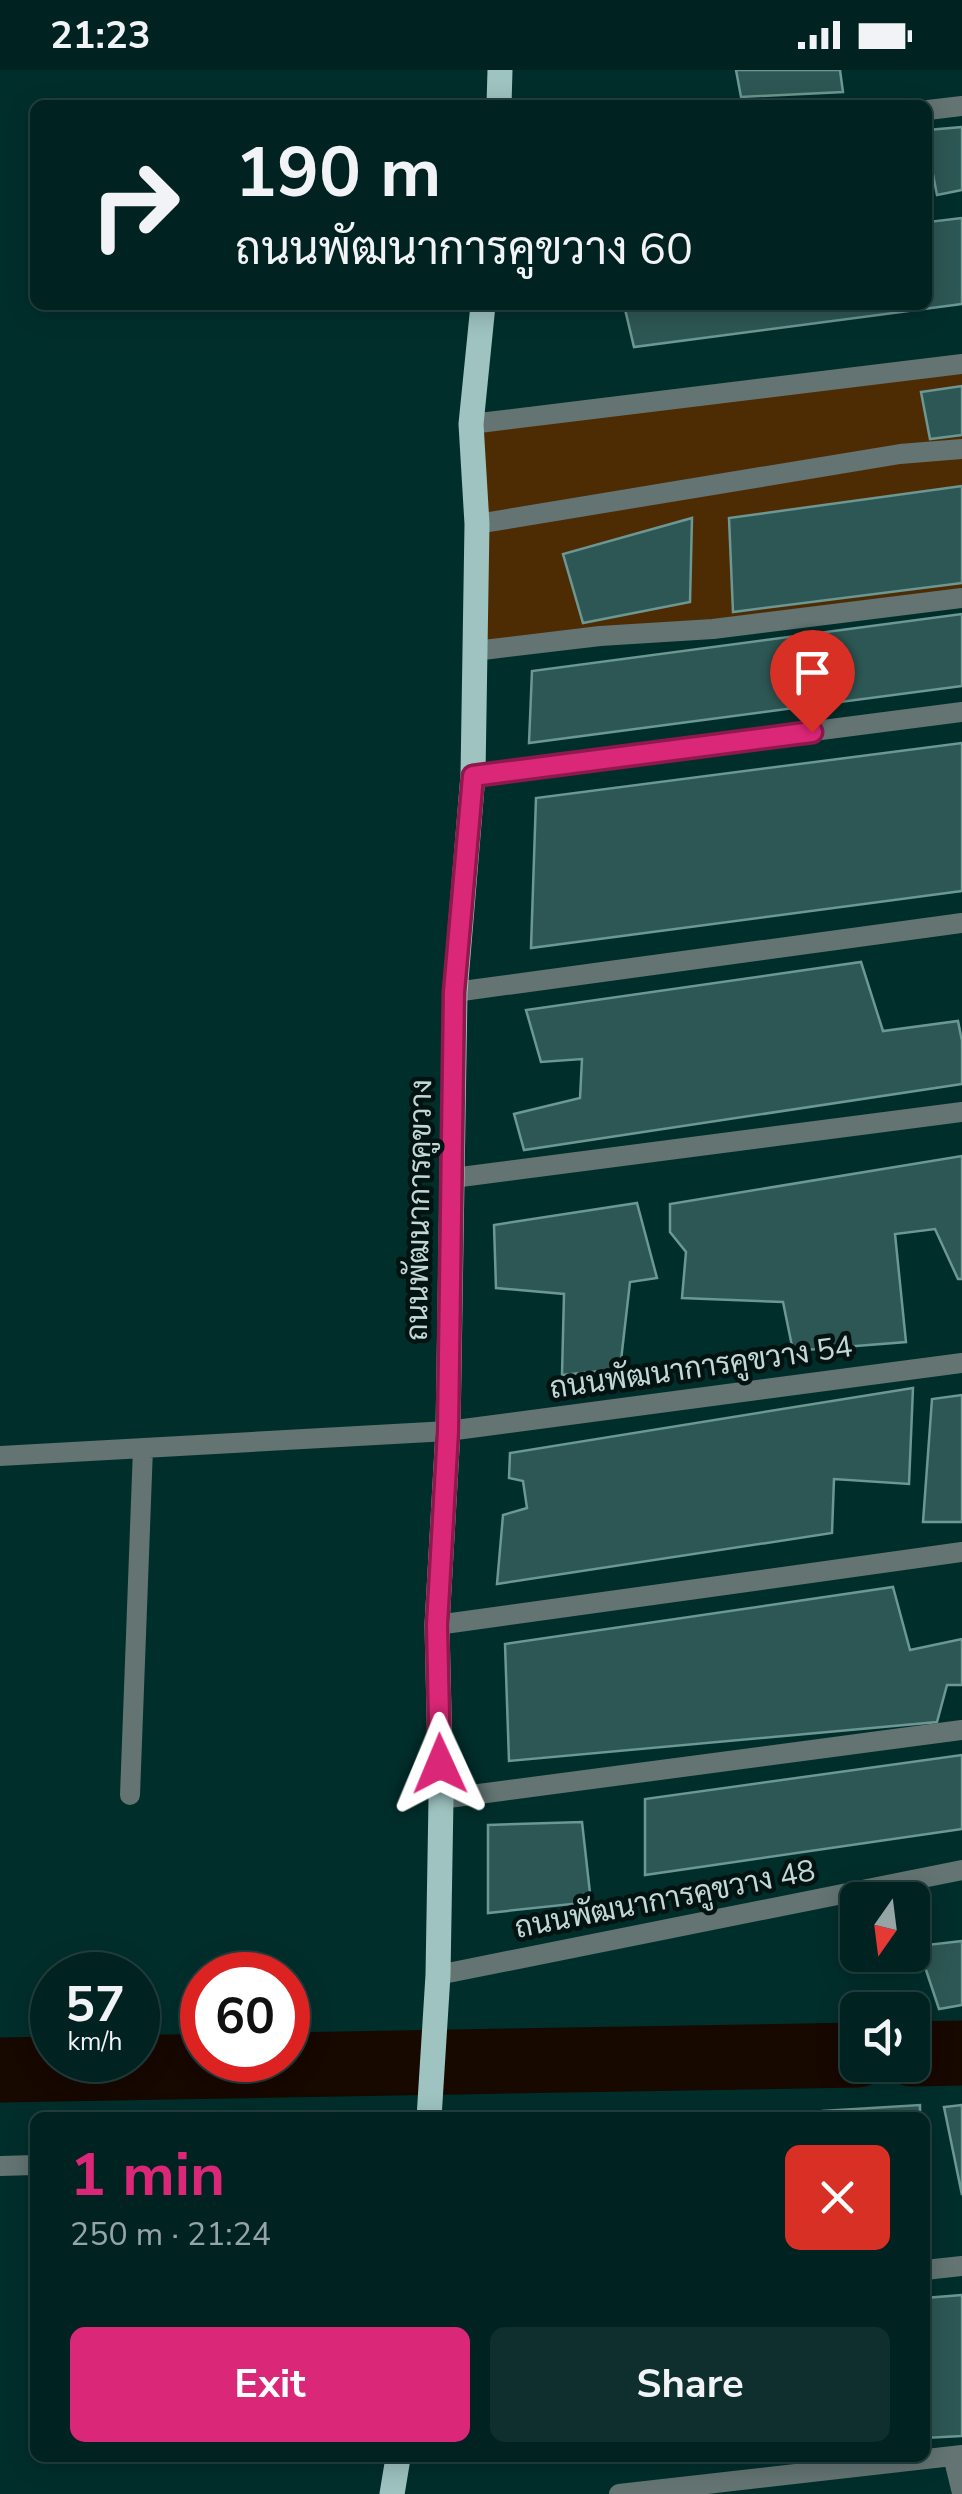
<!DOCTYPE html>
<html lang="en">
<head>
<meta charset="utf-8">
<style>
	body { margin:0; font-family:"Nunito Sans",Sarabun,sans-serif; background:#0e2f2d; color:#f1f3f6; height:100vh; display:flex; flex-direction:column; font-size:38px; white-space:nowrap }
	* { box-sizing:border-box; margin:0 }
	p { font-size:32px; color:#95a4a5 }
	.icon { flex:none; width:55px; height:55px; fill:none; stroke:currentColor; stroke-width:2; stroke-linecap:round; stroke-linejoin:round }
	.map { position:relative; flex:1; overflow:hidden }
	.drawer { position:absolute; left:30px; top:2042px; width:900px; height:350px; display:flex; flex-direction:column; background:#002220; border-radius:15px; box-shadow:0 5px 25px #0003,0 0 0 2px #223f3e }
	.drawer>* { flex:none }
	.top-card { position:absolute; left:30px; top:30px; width:902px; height:210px; border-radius:15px; box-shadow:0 5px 25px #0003,0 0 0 2px #223f3e; background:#002220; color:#f1f3f6; overflow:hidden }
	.needle { width:65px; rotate:194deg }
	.controls { position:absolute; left:840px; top:1812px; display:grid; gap:20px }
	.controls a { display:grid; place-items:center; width:90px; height:90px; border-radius:15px; background:#002220; box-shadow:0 5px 25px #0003,0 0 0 2px #223f3e; font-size:50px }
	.speed { position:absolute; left:30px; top:1882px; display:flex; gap:20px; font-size:50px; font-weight:700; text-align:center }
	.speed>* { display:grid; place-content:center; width:130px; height:130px; border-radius:50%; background:#002220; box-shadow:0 5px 25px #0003,0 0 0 2px #223f3e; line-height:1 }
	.speed small { font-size:25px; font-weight:400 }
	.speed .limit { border:15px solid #d22; background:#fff; color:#111 }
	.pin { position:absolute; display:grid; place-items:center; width:85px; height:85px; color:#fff; margin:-102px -42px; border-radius:50% 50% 50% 0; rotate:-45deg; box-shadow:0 0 10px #0007 }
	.pin .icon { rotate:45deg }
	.me { position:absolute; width:110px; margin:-55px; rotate:359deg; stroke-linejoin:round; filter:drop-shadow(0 0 8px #0008) }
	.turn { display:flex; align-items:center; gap:35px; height:210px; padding:0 40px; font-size:45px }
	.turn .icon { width:130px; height:130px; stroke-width:2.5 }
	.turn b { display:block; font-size:70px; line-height:85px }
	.round { display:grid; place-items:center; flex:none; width:105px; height:105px; border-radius:15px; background:#0e2f2d }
	.overview { display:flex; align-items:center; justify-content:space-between; height:170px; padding:0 40px }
	h1 { font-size:60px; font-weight:700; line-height:75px; color:#db2777 }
	.button { display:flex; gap:20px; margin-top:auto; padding:20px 40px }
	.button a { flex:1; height:115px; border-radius:15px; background:#db2777; color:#fff; font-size:40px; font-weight:700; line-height:115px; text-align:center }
	.button a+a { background:#0e2f2d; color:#f1f3f6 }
	.status { display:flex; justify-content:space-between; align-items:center; height:70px; padding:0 50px; background:#002220; direction:ltr }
	.status svg { height:28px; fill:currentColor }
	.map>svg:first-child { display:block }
</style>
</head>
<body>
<div class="status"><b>21:23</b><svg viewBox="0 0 49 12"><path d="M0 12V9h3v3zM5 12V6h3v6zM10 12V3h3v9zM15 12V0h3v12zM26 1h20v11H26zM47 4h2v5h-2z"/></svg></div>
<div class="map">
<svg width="962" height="2424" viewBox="0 0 962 2424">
	<rect width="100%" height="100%" fill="#002e2b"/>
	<path fill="#4d2c04" d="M962 294V533L475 581 471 354Z"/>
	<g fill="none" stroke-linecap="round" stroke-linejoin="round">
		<path stroke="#170800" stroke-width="65" d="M912 1984 962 1983
			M0 2000 858 1985"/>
	</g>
	<path fill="#2d5754" stroke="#6c9793" stroke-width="2.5" d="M736 0H840L843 22 741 27Z
		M962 57V120L937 125 928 79V60Z
		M962 148V234L634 277 624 235H928V152Z
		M962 316V365L930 369 921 322Z
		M962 416V513L733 542 729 448Z
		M692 448 690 532 583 553 563 484Z
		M962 544V616L529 673 532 601Z
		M962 673V821L531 878 536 728Z
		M861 892 883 961 958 951 962 971V1014L524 1080 514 1044 580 1028 582 989 541 992 526 940Z
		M962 1086V1209H958L935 1159 895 1164 906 1272 793 1281 783 1232 682 1228 686 1182 670 1162V1134Z
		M637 1133 657 1208 630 1212 620 1299 562 1305 564 1224 496 1218 494 1155Z
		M913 1318 909 1414 834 1409 832 1463 497 1514 503 1445 527 1438 523 1411 509 1408 510 1383Z
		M962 1325V1452H923L932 1329Z
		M893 1517 910 1580 962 1569V1615H947L937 1652 509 1691 505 1574Z
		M962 1685V1759L645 1805V1729Z
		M582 1752 591 1832 488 1843V1755Z
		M962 1871V1935L939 1939 918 1876Z
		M920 2035V2048H823V2041Z
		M962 2035V2125L944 2037Z
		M962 2225V2366L925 2368V2228Z"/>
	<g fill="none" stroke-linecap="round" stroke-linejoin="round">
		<path stroke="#637473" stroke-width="20" d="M928 40 962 36
			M455 922 962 853
			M453 1108 962 1042
			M437 1555 962 1482"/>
		<path stroke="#637473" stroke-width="20" d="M471 354 962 294
			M477 454 900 384 962 379
			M475 581 600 566 713 559 962 528
			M473 705 962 642
			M0 1386 448 1361 962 1293
			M130 1725 143 1378
			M441 1729 962 1660
			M438 1905 962 1800
			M0 2096 35 2095
			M925 2200 962 2196
			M953 2386 962 2423
			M619 2424 962 2385"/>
		<path stroke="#9ec3c0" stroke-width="25" d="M499 35 500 0
			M429 2048 438 1905 441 1729 437 1555 448 1361 455 922 473 705 477 454 471 354 483 235
			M392 2424 398 2388"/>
	</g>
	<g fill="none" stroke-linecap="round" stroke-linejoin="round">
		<g stroke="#8e194d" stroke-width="25">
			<path id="route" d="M440 1694 437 1555 448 1361 454 922 473 706 812 662"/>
		</g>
		<use href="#route" stroke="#db2777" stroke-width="18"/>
	</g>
	<g text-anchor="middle" stroke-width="9" stroke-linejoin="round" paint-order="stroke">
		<g font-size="30" fill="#c2d8d6" stroke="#031312">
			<text transform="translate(419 1140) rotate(-89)" y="10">ถนนพัฒนาการคูขวาง</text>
			<text transform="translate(701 1297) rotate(-8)" y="10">ถนนพัฒนาการคูขวาง 54</text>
			<text transform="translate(665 1829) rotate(-11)" y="10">ถนนพัฒนาการคูขวาง 48</text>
		</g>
	</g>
</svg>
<div class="controls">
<a><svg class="needle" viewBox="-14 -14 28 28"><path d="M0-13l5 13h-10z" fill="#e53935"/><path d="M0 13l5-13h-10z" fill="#95a4a5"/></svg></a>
<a><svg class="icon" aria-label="sound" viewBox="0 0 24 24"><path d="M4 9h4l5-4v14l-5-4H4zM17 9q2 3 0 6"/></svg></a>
</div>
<div class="speed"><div>57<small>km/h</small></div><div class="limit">60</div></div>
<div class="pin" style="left:812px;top:662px;background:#d93025"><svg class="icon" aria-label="arrive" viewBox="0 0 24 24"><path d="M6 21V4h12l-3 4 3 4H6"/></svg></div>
<svg class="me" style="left:440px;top:1694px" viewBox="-20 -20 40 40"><path d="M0-17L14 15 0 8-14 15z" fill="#db2777" stroke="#fff" stroke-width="4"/></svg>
<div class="top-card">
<div class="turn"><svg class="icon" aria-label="right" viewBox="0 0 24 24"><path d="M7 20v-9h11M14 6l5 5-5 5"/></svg><div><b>190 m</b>ถนนพัฒนาการคูขวาง 60</div></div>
</div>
<section class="drawer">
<div class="overview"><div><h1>1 min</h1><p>250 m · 21:24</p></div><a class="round" style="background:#d93025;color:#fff"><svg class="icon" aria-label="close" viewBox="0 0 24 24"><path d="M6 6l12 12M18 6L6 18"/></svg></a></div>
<div class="button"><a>Exit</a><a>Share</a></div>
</section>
</div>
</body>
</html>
